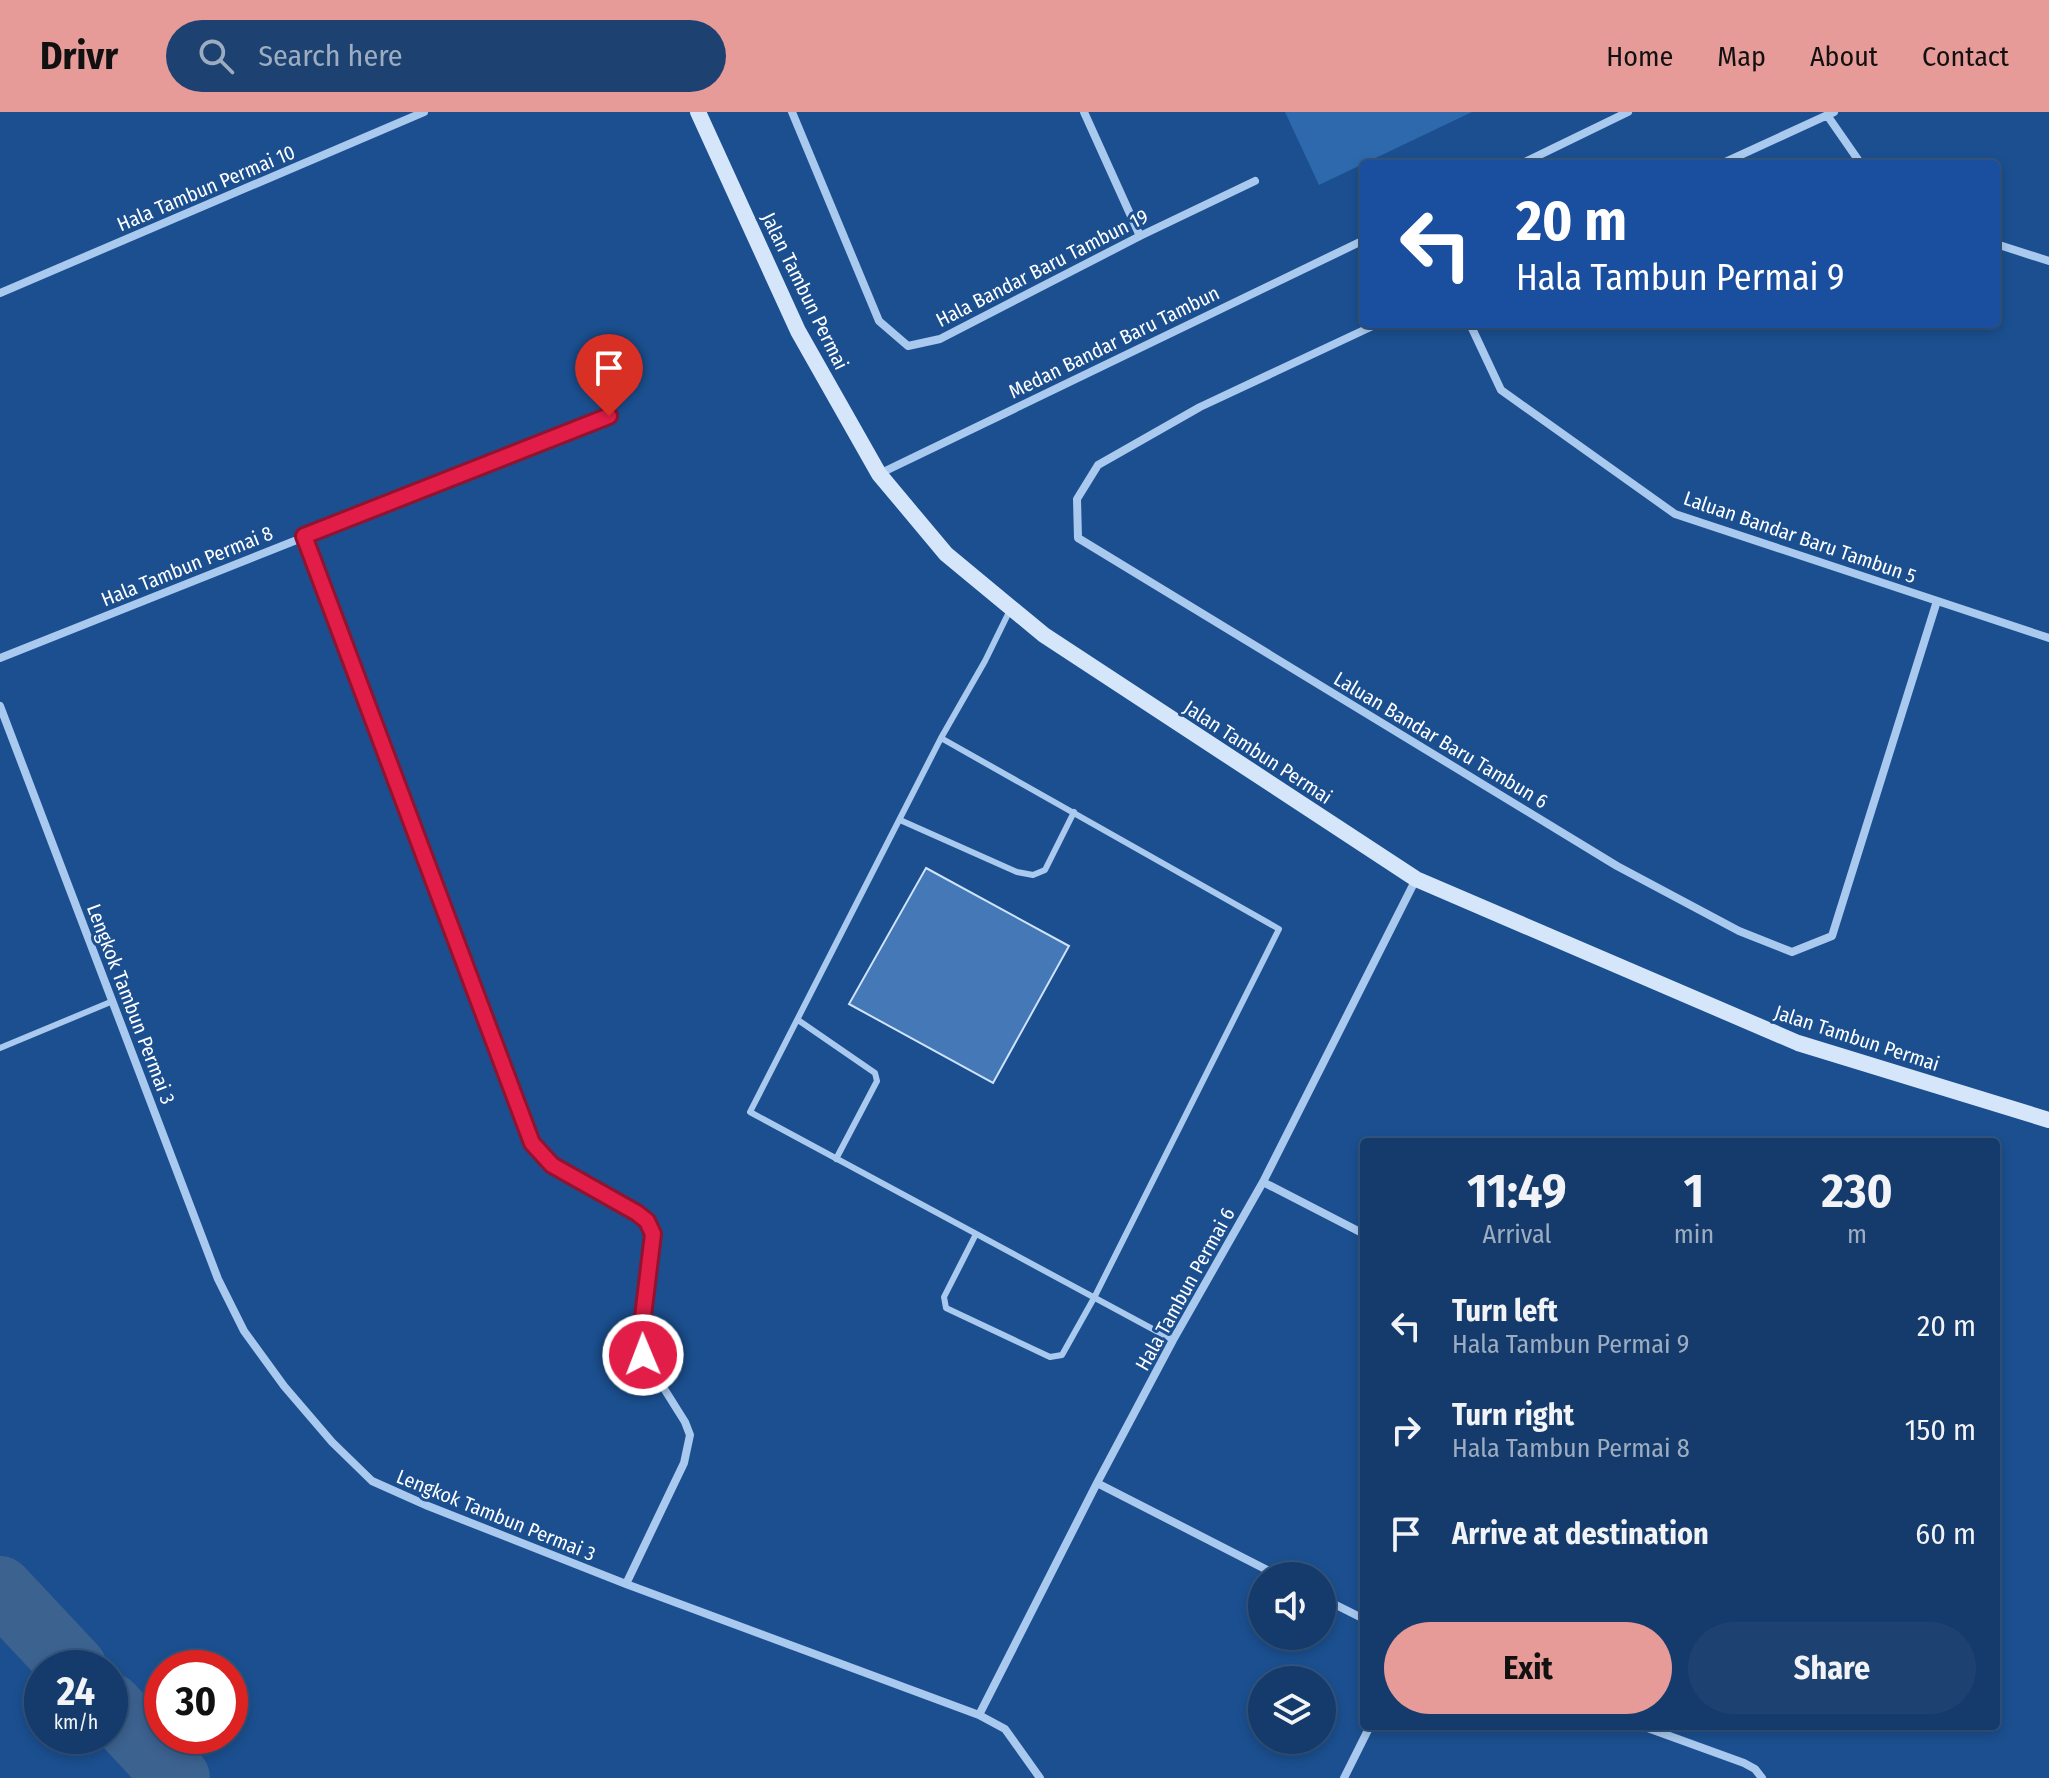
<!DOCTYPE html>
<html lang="en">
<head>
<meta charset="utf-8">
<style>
	body { margin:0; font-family:"Fira Sans Condensed",sans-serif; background:#1d4271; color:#f1f3f6; height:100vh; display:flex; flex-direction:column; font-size:30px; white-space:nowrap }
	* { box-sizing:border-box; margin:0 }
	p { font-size:26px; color:#9dadc1 }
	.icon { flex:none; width:44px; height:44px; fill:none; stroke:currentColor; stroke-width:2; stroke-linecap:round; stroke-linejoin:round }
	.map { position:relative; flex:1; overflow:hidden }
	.panel { position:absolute; left:1360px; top:1026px; width:640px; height:592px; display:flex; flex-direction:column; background:#143b6b; border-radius:8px; box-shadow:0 4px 12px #0003,0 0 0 2px #33557e }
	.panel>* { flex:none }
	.top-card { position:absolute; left:1360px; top:48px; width:640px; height:168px; border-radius:8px; box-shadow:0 4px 12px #0003,0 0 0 2px #33557e; background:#1a4fa0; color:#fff; overflow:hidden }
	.tools { position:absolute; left:1248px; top:1450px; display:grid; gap:16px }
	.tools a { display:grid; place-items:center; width:88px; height:88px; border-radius:50%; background:#143b6b; box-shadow:0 4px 12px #0003,0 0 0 2px #33557e; font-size:40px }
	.speed { position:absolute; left:24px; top:1538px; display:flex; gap:16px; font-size:40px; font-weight:700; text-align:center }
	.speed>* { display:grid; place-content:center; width:104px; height:104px; border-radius:50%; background:#143b6b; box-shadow:0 4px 12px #0003,0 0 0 2px #33557e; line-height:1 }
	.speed small { font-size:20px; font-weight:400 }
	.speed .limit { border:12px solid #d22; background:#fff; color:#111 }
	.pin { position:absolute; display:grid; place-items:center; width:68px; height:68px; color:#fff; margin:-82px -34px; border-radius:50% 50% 50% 0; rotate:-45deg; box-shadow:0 0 8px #0007 }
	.pin .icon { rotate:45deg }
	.me { position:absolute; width:88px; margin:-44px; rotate:359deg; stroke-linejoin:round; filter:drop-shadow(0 0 6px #0008) }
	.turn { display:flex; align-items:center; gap:28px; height:168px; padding:0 24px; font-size:36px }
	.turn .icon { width:104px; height:104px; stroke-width:2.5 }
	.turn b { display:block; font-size:56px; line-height:68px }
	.eta { display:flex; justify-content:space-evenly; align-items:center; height:136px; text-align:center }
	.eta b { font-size:48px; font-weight:700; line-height:56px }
	.cta { display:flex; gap:16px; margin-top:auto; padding:16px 24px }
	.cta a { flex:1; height:92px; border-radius:48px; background:#e69b98; color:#111; font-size:32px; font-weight:700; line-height:92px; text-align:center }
	.cta a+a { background:#1d4271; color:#f1f3f6 }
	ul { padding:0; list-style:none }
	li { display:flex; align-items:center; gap:24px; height:104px; padding:0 24px }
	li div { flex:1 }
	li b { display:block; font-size:30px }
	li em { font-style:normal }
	header { display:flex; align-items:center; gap:48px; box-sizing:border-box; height:112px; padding:0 40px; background:#e69b98; color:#111 }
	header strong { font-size:38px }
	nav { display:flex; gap:44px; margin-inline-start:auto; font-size:28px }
	.search { width:560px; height:72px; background:#1d4271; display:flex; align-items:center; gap:20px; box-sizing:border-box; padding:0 28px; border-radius:44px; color:#9dadc1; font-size:30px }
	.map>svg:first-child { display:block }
</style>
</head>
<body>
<header>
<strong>Drivr</strong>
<div class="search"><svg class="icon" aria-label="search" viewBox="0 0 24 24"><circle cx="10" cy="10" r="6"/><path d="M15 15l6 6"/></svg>Search here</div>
<nav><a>Home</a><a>Map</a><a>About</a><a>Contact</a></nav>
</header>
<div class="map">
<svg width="2049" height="1666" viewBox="0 0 2049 1666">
	<rect width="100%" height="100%" fill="#1b4f8f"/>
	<path fill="#2e69ad" d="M1285 0H1472L1319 73Z"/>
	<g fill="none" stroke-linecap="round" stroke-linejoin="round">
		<path stroke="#3c6290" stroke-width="66" d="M0 1477 74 1556
			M110 1594 177 1666"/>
	</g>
	<path fill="#4478b7" stroke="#cfe3fa" stroke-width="2" d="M926 756 1069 834 993 971 849 892Z"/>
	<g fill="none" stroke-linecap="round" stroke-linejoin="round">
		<path stroke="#a9c9ee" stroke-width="6" d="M941 626 750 1000 1173 1228
			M900 708 1017 760 1033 763 1045 758 1074 700
			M798 908 875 961 877 969 836 1047
			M0 936 113 889
			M976 1122 944 1185 946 1196 1050 1245 1062 1243 1094 1186 1279 817 941 626 985 549 1010 498"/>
		<path stroke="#a9c9ee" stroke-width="8" d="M792 0 879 209 908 234 940 227 1140 124 1255 69
			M1084 0 1140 124
			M1827 3 1861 52
			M1521 52 1628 0
			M1721 52 1834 0
			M1996 132 2049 149
			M0 181 424 0
			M1377 212 1200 295 1098 353 1077 387 1078 426 1617 754 1739 819 1792 840 1832 824 1937 489
			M1470 212 1501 278 1675 402 2049 526
			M879 362 1364 128
			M304 424 532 1031 552 1053 637 1101 647 1109 653 1122 640 1229 643 1243 685 1310 690 1323 684 1351 626 1472
			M0 546 609 304
			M0 594 218 1167 244 1219 284 1274 332 1330 372 1369 428 1394 626 1472 979 1603 1005 1617 1040 1666
			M1263 1070 1364 1122
			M1097 1371 1279 1464
			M1322 1486 1364 1507
			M979 1603 1097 1371 1173 1228 1263 1070 1416 767
			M1642 1614 1744 1651 1755 1657 1762 1666
			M1344 1666 1370 1614"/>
		<path stroke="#d6e6fa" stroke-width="16" d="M698 0 798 219 879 362 946 442 1044 523 1416 767 1798 931 2049 1008"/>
	</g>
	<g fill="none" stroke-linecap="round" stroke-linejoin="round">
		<g stroke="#92132f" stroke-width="20">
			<path id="route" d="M609 304 304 424 532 1031 552 1053 637 1101 647 1109 653 1122 640 1229 643 1243"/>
		</g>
		<use href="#route" stroke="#e11d48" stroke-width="14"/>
	</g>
	<g text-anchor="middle" stroke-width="6" stroke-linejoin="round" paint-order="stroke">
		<g font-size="20" fill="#fff" stroke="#1b4f8f">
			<text transform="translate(206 76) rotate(-23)" y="7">Hala Tambun Permai 10</text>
			<text transform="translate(1042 156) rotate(-27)" y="7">Hala Bandar Baru Tambun 19</text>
			<text transform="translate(805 179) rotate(64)" y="7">Jalan Tambun Permai</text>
			<text transform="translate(1114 230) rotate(-26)" y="7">Medan Bandar Baru Tambun</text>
			<text transform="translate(1800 425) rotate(19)" y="7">Laluan Bandar Baru Tambun 5</text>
			<text transform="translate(187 454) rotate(-22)" y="7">Hala Tambun Permai 8</text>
			<text transform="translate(1441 628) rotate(31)" y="7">Laluan Bandar Baru Tambun 6</text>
			<text transform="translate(1258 640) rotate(33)" y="7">Jalan Tambun Permai</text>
			<text transform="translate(131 892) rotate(69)" y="7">Lengkok Tambun Permai 3</text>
			<text transform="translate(1857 926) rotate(18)" y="7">Jalan Tambun Permai</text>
			<text transform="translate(1185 1177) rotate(-61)" y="7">Hala Tambun Permai 6</text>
			<text transform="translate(496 1403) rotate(22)" y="7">Lengkok Tambun Permai 3</text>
		</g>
	</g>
</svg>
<div class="tools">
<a><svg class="icon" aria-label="sound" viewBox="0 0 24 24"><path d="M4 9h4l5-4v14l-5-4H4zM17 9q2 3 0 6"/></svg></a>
<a><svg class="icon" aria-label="layers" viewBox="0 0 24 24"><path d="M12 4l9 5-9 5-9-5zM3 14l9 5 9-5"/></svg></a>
</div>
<div class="speed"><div>24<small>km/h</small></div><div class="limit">30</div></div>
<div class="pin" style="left:609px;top:304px;background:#d93025"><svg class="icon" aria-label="arrive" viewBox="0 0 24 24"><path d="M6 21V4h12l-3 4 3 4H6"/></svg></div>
<svg class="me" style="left:643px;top:1243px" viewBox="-20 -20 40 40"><circle r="17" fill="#e11d48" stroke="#fff" stroke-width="3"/><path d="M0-11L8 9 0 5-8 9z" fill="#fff"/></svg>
<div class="top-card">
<div class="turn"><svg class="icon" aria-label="left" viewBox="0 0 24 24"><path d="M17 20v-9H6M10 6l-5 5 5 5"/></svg><div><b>20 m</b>Hala Tambun Permai 9</div></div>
</div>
<section class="panel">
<div class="eta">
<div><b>11:49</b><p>Arrival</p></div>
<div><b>1</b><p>min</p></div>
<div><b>230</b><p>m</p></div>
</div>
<ul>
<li><svg class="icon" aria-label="left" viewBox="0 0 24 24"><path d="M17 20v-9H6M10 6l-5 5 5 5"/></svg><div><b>Turn left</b><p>Hala Tambun Permai 9</p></div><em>20 m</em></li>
<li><svg class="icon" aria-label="right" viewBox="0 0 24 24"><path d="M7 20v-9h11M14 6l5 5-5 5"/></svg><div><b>Turn right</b><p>Hala Tambun Permai 8</p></div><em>150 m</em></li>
<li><svg class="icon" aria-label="arrive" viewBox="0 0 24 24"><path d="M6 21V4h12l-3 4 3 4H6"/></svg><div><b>Arrive at destination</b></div><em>60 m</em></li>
</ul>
<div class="cta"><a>Exit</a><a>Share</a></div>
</section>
</div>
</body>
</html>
